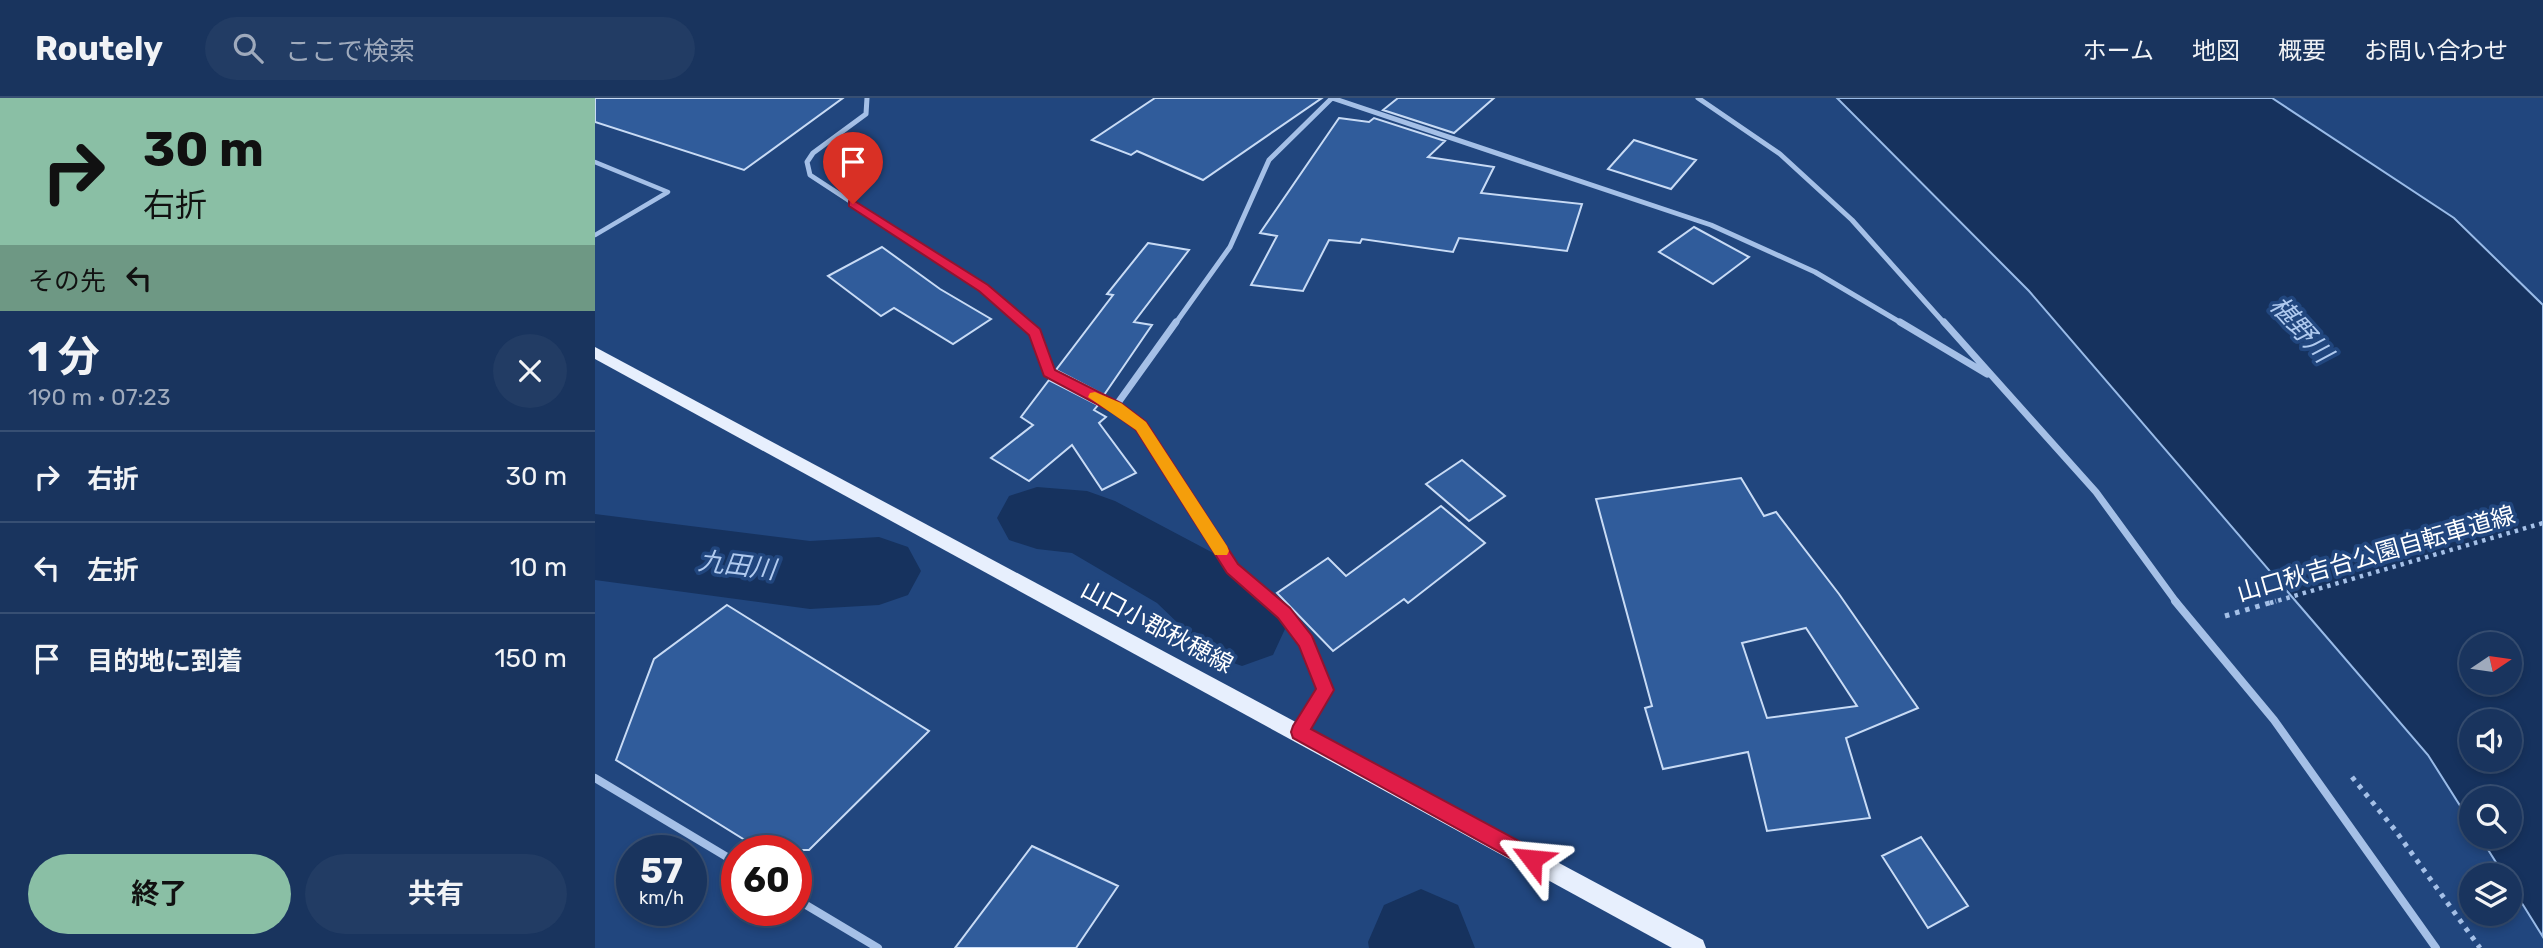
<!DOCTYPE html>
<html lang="ja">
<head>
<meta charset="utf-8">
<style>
	body { margin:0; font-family:Rubik,"Noto Sans JP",sans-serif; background:#223c64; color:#f1f3f6; height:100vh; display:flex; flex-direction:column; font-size:26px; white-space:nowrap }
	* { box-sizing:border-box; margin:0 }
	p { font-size:23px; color:#9faabc }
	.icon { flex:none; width:38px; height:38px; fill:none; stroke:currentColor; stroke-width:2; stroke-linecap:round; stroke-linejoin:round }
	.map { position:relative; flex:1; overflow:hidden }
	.side { display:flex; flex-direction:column; background:#19345e; width:595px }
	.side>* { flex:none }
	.hud { background:#8abfa5; color:#111; overflow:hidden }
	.needle { width:46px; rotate:77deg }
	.fabs { position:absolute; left:1864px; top:534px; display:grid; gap:14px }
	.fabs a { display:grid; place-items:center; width:63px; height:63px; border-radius:50%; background:#19345e; box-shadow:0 4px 10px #0003,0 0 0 2px #374f73; font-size:35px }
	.speed { position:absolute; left:21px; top:737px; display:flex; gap:14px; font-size:35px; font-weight:700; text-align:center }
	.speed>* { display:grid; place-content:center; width:91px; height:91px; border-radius:50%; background:#19345e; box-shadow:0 4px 10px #0003,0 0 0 2px #374f73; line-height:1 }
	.speed small { font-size:18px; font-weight:400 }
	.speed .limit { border:10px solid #d22; background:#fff; color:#111 }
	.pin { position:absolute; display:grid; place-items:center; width:60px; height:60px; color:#fff; margin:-72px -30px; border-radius:50% 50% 50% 0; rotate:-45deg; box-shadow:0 0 7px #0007 }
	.pin .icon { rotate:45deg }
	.me { position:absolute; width:77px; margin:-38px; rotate:299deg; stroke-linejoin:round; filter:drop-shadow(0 0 5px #0008) }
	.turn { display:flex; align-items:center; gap:24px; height:147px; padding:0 28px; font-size:32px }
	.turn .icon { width:91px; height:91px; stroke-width:2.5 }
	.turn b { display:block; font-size:49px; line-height:60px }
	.then { display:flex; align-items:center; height:66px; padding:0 28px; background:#0003; gap:14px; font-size:26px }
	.round { display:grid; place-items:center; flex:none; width:74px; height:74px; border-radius:37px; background:#223c64 }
	.headline { display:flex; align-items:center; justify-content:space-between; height:119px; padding:0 28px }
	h1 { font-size:42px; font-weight:700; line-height:52px }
	.action { display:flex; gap:14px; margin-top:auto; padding:14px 28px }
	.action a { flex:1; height:80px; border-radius:42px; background:#8abfa5; color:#111; font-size:28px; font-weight:700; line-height:80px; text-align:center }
	.action a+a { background:#223c64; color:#f1f3f6 }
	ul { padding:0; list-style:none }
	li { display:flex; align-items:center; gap:21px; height:91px; padding:0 28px; border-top:2px solid #374f73 }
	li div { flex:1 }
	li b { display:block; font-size:26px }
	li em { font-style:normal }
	header { display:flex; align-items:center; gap:42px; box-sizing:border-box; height:98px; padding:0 35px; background:#19345e; border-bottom:2px solid #374f73 }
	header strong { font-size:33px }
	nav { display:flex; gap:38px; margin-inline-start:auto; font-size:24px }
	.search { width:490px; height:63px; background:#223c64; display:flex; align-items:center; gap:18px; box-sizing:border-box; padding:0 24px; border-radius:38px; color:#9faabc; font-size:26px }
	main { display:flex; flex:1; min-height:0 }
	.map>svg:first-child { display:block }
</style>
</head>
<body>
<header>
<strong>Routely</strong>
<div class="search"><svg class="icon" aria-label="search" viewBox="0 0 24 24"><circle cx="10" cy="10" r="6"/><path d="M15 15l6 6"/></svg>ここで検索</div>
<nav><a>ホーム</a><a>地図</a><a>概要</a><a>お問い合わせ</a></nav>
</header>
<main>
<section class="side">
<div class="hud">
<div class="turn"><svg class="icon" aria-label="right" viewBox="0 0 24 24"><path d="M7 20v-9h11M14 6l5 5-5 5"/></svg><div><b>30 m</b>右折</div></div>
<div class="then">その先<svg class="icon" aria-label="left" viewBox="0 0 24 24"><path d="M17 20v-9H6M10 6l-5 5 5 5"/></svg></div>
</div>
<div class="headline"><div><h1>1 分</h1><p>190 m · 07:23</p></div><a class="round"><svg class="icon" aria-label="close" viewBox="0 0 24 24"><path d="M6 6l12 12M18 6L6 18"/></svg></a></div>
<ul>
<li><svg class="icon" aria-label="right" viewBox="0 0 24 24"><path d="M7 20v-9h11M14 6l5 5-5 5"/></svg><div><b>右折</b></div><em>30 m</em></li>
<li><svg class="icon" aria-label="left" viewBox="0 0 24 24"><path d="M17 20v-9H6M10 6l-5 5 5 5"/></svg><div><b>左折</b></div><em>10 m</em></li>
<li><svg class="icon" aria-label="arrive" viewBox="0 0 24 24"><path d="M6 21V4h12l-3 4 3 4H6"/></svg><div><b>目的地に到着</b></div><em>150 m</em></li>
</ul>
<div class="action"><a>終了</a><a>共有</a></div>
</section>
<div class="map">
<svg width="1948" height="850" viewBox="0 0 1948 850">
	<rect width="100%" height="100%" fill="#21467e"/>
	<path fill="#16325e" stroke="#99bbe8" stroke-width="2" fill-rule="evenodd" d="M1242 0H1677L1859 120 1948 207V839L1915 786 1914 777H1909L1885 739 1914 738V700H1876V725L1833 657 1434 193ZM1876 546H1914V584H1876ZM1876 623H1914V662H1876Z"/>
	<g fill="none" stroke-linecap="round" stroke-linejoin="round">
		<path fill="#16325e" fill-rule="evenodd" d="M442 389 492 393 520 403 622 457 678 505 690 531 678 557 647 568 616 557 562 505 477 455 442 451 414 442 402 420 414 398Z
			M0 416 215 443 284 439 313 449 326 473 313 497 284 507 215 511 0 482Z
			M826 791 863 807 880 850H774L773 844 789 807Z"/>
	</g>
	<path fill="#305c9b" stroke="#c8dbf5" stroke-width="2" fill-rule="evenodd" d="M0 0H248L149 72 0 24Z
		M560 0H727L608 82 542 53 536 57 497 42Z
		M803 0H899L859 35 788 12Z
		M744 20 774 24 779 20 850 43 833 59 899 69 886 95 987 106 972 153 864 140 858 154 767 141 765 145 734 142 708 193 656 187 682 138 665 135Z
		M1039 42 1101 62 1076 91 1013 71Z
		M1099 129 1154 159 1118 186 1064 154Z
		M553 145 594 152 539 224 557 227 509 297 461 272 518 197 512 196Z
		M287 149 345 191 396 221 358 246 299 210 286 218 233 178Z
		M454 282 503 307 499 312 511 319 504 325 541 375 507 392 477 347 434 383 396 360 438 327 426 319Z
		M867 362 910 398 874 423 831 386Z
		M1146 380 1169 418 1181 414 1244 496 1323 610 1251 640 1275 720 1172 733 1153 654 1068 671 1050 610 1057 608 1001 401ZM1211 530 1262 608 1172 620 1147 545Z
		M846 408 890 445 813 505 809 501 738 553 682 495 733 460 751 478Z
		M132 507 334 633 214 752H166L21 662 59 561Z
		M1326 739 1373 808 1333 830 1287 758Z
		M437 748 523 788 481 850H360Z"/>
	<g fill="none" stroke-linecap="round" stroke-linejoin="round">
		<path stroke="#a5c0e7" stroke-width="4.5" stroke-dasharray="3.5 5" stroke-linecap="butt" d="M1675 505 1948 425"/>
		<path stroke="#a5c0e7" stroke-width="5" stroke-dasharray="4.5 6" stroke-linecap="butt" d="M1630 518 1681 503
			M1757 679 1800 732 1885 850"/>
		<path stroke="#a5c0e7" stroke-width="4.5" d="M0 64 73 94 0 137"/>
		<path stroke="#a5c0e7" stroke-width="5" d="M272 0 271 16 218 55 212 64 215 77 388 190 430 226
			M737 0 1116 127 1220 174 1308 226
			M1103 0 1185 56 1257 122 1350 226
			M580 226 635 149 674 62 737 0"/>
		<path stroke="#a5c0e7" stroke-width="7" d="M427 224 440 235 454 275 520 309 546 328 637 470 677 505
			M1305 224 1392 276
			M1349 224 1501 394 1582 505
			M520 309 581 224"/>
		<path stroke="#a5c0e7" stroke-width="8" d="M675 503C706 529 716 556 730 592L705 634
			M1580 503 1679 622 1841 850
			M0 680 142 765
			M201 801 283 850"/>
		<path fill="#e7effd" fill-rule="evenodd" d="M0 249 1108 842 1111 850H1077L0 261Z"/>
	</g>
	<path fill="#e11d48" stroke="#92132f" stroke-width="2" d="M258 102 393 187 445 231 460 272 526 305 551 324 643 466 695 510 717 538 739 592 716 631 944 754 947 761 944 768 937 771 930 768 698 640 696 634 698 628 721 591 704 548 683 520 632 475 541 332 515 313 449 278 434 237 384 193 254 108V103Z"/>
	<path fill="#f59e0b" d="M500 294 526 305 551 324 632 448 634 453 632 457H620L541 332 493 299 495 295Z"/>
	<g text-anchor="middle" stroke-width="7" stroke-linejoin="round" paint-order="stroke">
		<g font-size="24" fill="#fff" stroke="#21467e">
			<text transform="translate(1781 456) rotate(-16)" y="8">山口秋吉台公園自転車道線</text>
			<text transform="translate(562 529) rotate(28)" y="8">山口小郡秋穂線</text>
		</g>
		<g font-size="26" font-style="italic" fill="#b0caef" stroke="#21467e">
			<text transform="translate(1706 231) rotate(48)" y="9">椹野川</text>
			<text transform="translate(142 467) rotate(7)" y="9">九田川</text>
		</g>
	</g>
</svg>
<div class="fabs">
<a><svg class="needle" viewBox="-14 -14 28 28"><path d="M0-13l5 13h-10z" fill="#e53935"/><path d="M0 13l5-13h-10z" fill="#9faabc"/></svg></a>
<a><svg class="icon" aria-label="sound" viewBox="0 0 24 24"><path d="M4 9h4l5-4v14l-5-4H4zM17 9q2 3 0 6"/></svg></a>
<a><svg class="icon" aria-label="search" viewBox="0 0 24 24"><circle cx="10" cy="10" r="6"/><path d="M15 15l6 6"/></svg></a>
<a><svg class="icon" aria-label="layers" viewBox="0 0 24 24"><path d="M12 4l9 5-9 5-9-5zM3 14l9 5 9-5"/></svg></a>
</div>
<div class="speed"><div>57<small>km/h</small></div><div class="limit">60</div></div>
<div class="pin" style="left:258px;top:106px;background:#d93025"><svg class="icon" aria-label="arrive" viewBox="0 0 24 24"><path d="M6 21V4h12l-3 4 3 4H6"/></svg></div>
<svg class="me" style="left:937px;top:761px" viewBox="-20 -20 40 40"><path d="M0-17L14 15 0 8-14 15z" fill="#e11d48" stroke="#fff" stroke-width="4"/></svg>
</div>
</main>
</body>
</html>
